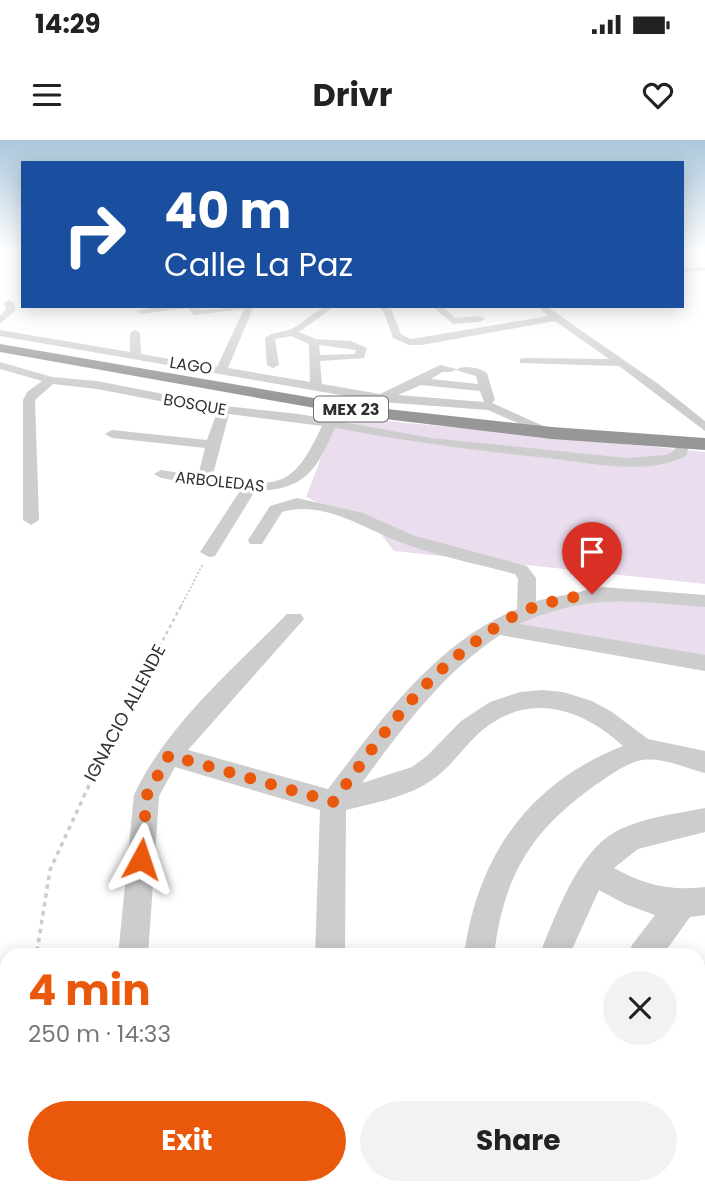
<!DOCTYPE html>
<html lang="en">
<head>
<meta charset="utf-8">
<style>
	body { margin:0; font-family:Poppins,sans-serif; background:#f2f2f2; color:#222; height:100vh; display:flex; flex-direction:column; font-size:26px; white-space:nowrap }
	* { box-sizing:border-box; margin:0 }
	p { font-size:23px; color:#767676 }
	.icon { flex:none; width:38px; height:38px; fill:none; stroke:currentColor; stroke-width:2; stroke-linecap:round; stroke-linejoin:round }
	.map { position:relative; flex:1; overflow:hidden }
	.details { position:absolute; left:0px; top:808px; width:705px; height:247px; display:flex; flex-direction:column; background:#fff; border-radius:21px 21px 0 0; box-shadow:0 4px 18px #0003 }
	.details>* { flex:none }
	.top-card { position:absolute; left:21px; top:21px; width:663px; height:147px; border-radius:0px; box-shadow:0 4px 18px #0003; background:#1a4fa0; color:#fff; overflow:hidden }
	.pin { position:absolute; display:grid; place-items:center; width:60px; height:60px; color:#fff; margin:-72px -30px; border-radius:50% 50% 50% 0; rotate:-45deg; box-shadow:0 0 7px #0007 }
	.pin .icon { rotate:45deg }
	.me { position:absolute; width:77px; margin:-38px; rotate:5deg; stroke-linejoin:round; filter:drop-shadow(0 0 5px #0008) }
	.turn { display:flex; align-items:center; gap:24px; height:147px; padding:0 28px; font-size:32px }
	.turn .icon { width:91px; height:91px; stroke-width:2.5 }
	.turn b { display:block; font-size:49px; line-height:60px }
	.round { display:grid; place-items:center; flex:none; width:74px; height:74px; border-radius:37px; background:#f2f2f2 }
	.headline { display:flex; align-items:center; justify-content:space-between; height:119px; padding:0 28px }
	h1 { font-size:42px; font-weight:700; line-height:52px; color:#ea580c }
	.primary-button { display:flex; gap:14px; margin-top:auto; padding:14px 28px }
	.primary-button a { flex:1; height:80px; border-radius:42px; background:#ea580c; color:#fff; font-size:28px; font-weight:700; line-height:80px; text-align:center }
	.primary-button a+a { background:#f2f2f2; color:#222 }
	.status { display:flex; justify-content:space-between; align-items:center; height:49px; padding:0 35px; background:#fff; direction:ltr }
	.status svg { height:19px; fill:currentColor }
	header { display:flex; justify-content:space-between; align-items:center; height:91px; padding:0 28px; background:#fff; font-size:32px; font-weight:700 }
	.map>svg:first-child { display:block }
</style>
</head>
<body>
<div class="status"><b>14:29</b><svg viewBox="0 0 49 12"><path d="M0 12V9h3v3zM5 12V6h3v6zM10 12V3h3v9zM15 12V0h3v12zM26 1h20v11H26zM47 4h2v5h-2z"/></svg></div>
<header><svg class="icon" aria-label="menu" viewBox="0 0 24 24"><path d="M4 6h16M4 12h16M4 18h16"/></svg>Drivr<svg class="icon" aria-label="heart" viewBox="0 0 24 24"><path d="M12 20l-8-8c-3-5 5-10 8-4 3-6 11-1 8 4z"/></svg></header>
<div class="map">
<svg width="705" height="1054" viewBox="0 0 705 1054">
	<rect width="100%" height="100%" fill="#fff"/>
	<path fill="#eaddee" d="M337 276 705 312V444L394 411 381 394 306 357Z
		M592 455 705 461V528L506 482Z"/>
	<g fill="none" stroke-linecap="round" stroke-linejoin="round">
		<path stroke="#cdcdcd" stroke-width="2" stroke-dasharray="2 2" stroke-linecap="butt" d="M181 466 203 424"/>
		<path stroke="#cdcdcd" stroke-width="2.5" stroke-dasharray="3.5 3.5" stroke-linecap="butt" d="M101 618 182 464"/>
		<path stroke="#cdcdcd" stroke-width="3.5" stroke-dasharray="4.5 4.5" stroke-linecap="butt" d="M37 811 50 730 102 617"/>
		<path stroke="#cdcdcd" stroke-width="4.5" stroke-dasharray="5 5" stroke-linecap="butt" d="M36 816 37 810
			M0 908 7 894"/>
		<path fill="#cdcdcd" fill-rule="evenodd" d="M705 127V131L682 132V128Z
			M9 160 14 163 16 170 0 184V176L6 169 4 163Z
			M159 166H196L200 170 254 166 228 228 310 242 309 204 291 196 275 199 279 225 273 228 267 225 265 198C273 191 282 193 291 189 307 182 316 166 335 166L299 192 316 199 351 201 367 208 364 218 320 221 322 244 380 254 440 225 457 229 451 232H442L431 239 478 244 476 236 456 230C463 224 480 228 487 233L495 260 492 263 559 293 552 297 547 296 488 270 381 262 0 196V190L130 212V193L135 190 140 193 141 214 217 227 244 169 194 175 188 168 141 174 136 171ZM319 205 356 210 355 214 320 215ZM421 245 480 251 484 262 398 255Z
			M376 166 391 169 401 194 411 199 549 176 536 166H546L657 243 705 281V291L619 226 520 223V219L524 218 609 219 555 181 422 205H409L393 198 384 172Z
			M432 166H442L455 178 480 176 485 179 480 182 453 184Z
			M0 222 52 237 97 241 225 266 299 274 431 298 627 318 666 315 674 311 678 299 683 298 690 302 686 316C646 336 591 323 548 318 476 311 406 301 335 288 316 331 305 350 255 351L215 416 209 417 200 412 240 351 161 338 154 334 161 330 198 336 205 308 112 298 105 294 112 290 207 300 217 272 97 249 53 244 35 260 39 380 31 385 23 380V260L27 252 42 241 0 229ZM229 274 322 286C292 350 279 347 212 338Z
			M297 358 363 373 412 395 527 426 536 438V461L602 447 705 455V467C632 461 589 453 519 484L705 515V531L500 495C443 533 402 588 362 643L412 627 427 616 461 581 490 562 520 552 542 550 563 552 592 561 612 572 648 599 705 611V633C685 628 662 617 642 620 625 623 608 637 594 646 530 692 503 737 494 816H464C477 717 528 643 623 606 579 566 526 551 478 594 462 609 450 628 432 640 408 657 374 663 346 670L345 816H315L320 670 175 627 159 656 148 816H118L134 655C166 586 234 528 287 474H301L304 479 188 610 328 649C381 580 435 503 517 469L518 439 515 434C477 424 436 416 400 402 363 388 323 360 282 372L262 404H250L248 400 270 366Z
			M705 668V692L638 709 614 728C645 745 670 751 705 747V775L690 777 662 816H628L632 805 655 775 625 764 599 750 569 816H539C555 777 577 713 615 692 643 677 675 674 705 668Z
			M698 993 705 995V1044L698 1041Z
			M58 1048H96L94 1054H56Z
			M308 1048H346V1054H308Z
			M471 1048H509L510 1054H472Z
			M530 1048H568L569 1054H531Z
			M640 1048H679L681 1054H642Z"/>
		<path fill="#979797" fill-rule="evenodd" d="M0 204 360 266 552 287 705 298V310L552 299 360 276 0 212Z"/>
	</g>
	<linearGradient id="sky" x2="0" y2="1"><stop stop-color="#aac7dc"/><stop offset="0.43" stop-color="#fff"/><stop offset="1" stop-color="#fff" stop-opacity="0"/></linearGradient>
	<rect width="705" height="260" fill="url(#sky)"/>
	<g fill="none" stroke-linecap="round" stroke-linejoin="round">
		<path stroke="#ea580c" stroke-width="12" stroke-dasharray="0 21.6" d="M141 719 147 655 169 615 333 662C379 600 415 545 479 499 494 488 511 476 529 469 549 461 570 458 592 454"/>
	</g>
	<g text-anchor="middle" stroke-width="7" stroke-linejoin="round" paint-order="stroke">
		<g font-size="16" fill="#303030" stroke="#fff">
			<text transform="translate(191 225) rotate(9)" y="6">LAGO</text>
			<text transform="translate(195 264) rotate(10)" y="6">BOSQUE</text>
			<text transform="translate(220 341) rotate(6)" y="6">ARBOLEDAS</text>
		</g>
		<rect fill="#fff" stroke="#6e6e6e" stroke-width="2" x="314" y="256.5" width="74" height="25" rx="5"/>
		<g font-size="16" font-weight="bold" fill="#303030">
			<text x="351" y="275">MEX 23</text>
		</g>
		<g font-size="18" fill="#303030" stroke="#fff">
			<text transform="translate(125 573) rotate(-62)" y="6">IGNACIO ALLENDE</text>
		</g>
	</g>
</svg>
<div class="pin" style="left:592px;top:454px;background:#d93025"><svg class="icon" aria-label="arrive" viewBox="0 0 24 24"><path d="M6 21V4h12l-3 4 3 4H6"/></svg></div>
<svg class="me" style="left:141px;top:719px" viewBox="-20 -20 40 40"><path d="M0-17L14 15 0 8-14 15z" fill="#ea580c" stroke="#fff" stroke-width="4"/></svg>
<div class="top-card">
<div class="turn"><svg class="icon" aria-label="right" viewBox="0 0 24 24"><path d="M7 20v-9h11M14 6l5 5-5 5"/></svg><div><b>40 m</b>Calle La Paz</div></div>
</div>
<section class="details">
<div class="headline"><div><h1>4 min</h1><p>250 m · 14:33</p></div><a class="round"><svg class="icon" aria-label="close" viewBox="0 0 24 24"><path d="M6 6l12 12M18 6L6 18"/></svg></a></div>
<div class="primary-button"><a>Exit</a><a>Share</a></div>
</section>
</div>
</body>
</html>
